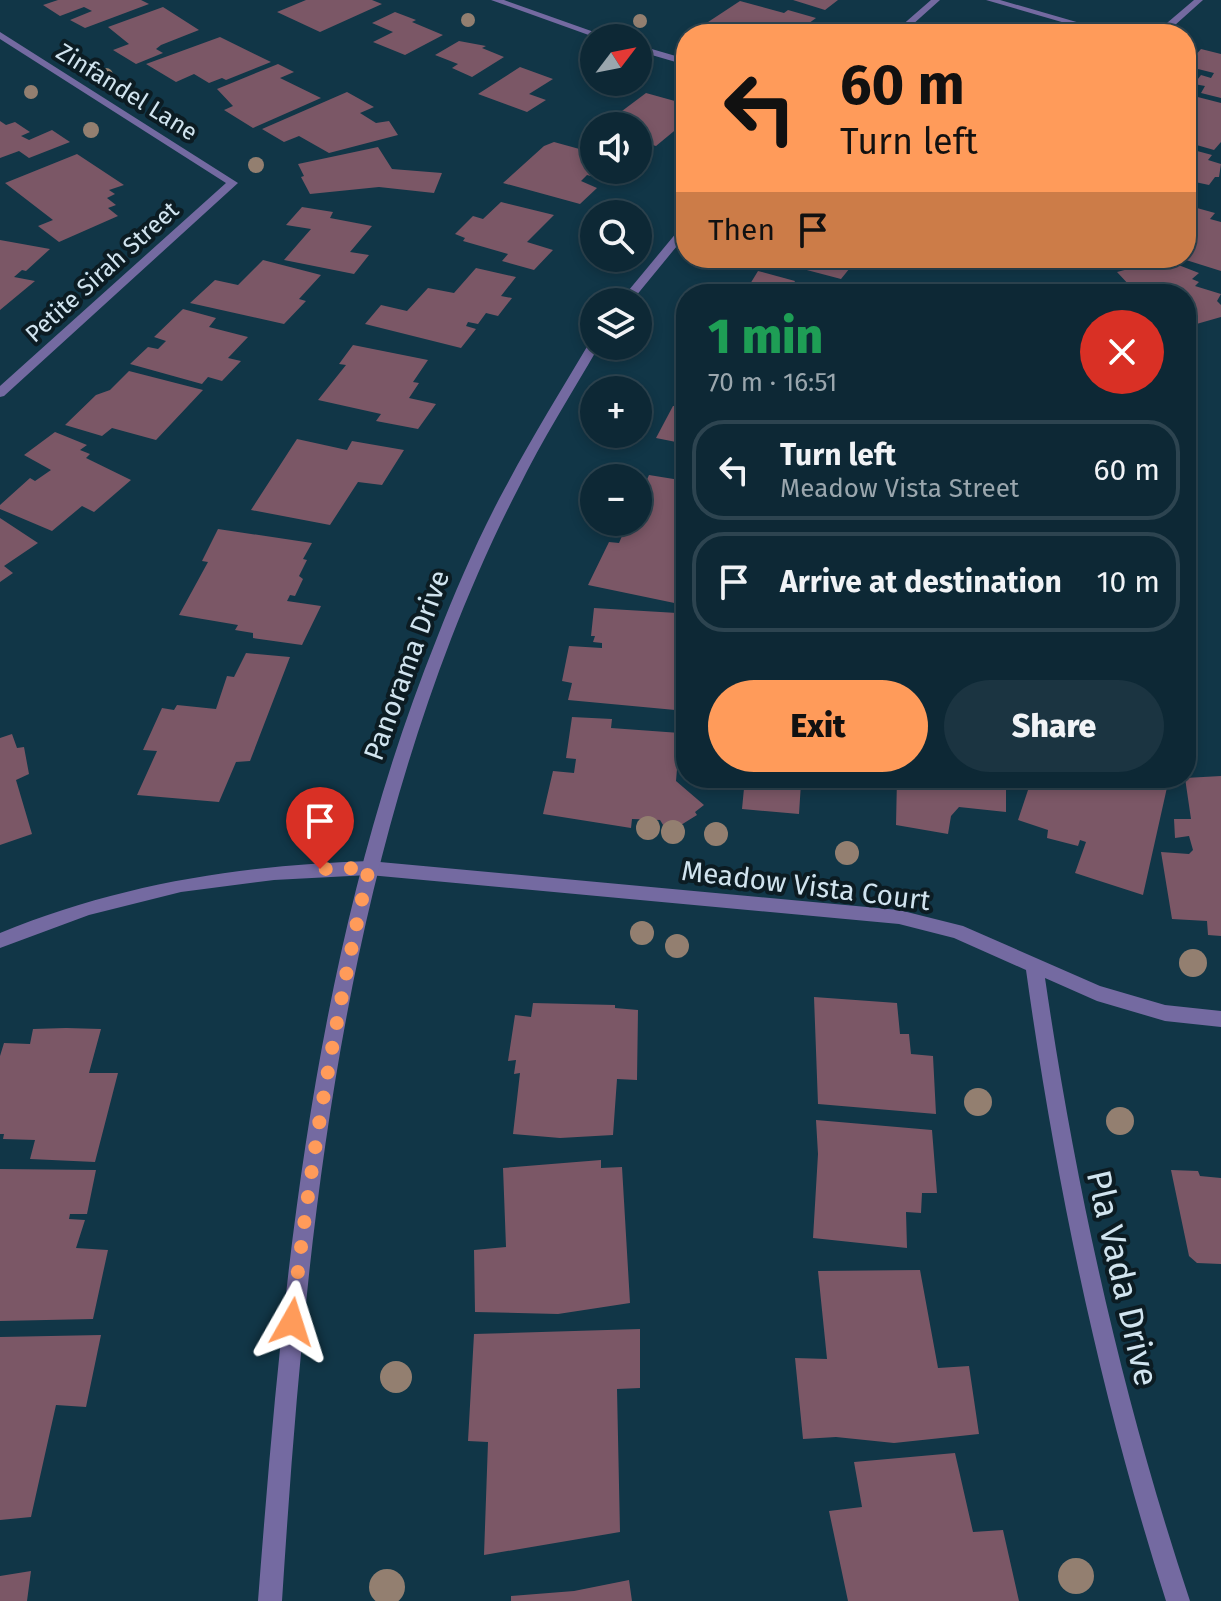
<!DOCTYPE html>
<html lang="en">
<head>
<meta charset="utf-8">
<style>
	body { margin:0; font-family:"Fira Sans",sans-serif; background:#1b3441; color:#f1f3f6; height:100vh; display:flex; flex-direction:column; font-size:30px; white-space:nowrap }
	* { box-sizing:border-box; margin:0 }
	p { font-size:26px; color:#9aa6ad }
	.icon { flex:none; width:44px; height:44px; fill:none; stroke:currentColor; stroke-width:2; stroke-linecap:round; stroke-linejoin:round }
	.map { position:relative; flex:1; overflow:hidden }
	.panel { position:absolute; left:676px; top:284px; width:520px; height:504px; display:flex; flex-direction:column; background:#0d2835; border-radius:32px; box-shadow:0 4px 12px #0003,0 0 0 2px #2d4450 }
	.panel>* { flex:none }
	.hud { position:absolute; left:676px; top:24px; width:520px; height:244px; border-radius:32px; box-shadow:0 4px 12px #0003,0 0 0 2px #2d4450; background:#ff9b5a; color:#111; overflow:hidden }
	.needle { width:52px; rotate:58deg }
	.fabs { position:absolute; left:580px; top:24px; display:grid; gap:16px }
	.fabs a { display:grid; place-items:center; width:72px; height:72px; border-radius:50%; background:#0d2835; box-shadow:0 4px 12px #0003,0 0 0 2px #2d4450; font-size:40px }
	.pin { position:absolute; display:grid; place-items:center; width:68px; height:68px; color:#fff; margin:-82px -34px; border-radius:50% 50% 50% 0; rotate:-45deg; box-shadow:0 0 8px #0007 }
	.pin .icon { rotate:45deg }
	.me { position:absolute; width:88px; margin:-44px; rotate:6deg; stroke-linejoin:round; filter:drop-shadow(0 0 6px #0008) }
	.turn { display:flex; align-items:center; gap:28px; height:168px; padding:0 32px; font-size:36px }
	.turn .icon { width:104px; height:104px; stroke-width:2.5 }
	.turn b { display:block; font-size:56px; line-height:68px }
	.then { display:flex; align-items:center; height:76px; padding:0 32px; background:#0003; gap:16px; font-size:30px }
	.round { display:grid; place-items:center; flex:none; width:84px; height:84px; border-radius:42px; background:#1b3441 }
	.summary { display:flex; align-items:center; justify-content:space-between; height:136px; padding:0 32px }
	h1 { font-size:48px; font-weight:800; line-height:60px; color:#1e9e55 }
	.cta { display:flex; gap:16px; margin-top:auto; padding:16px 32px }
	.cta a { flex:1; height:92px; border-radius:48px; background:#ff9b5a; color:#111; font-size:32px; font-weight:800; line-height:92px; text-align:center }
	.cta a+a { background:#1b3441; color:#f1f3f6 }
	ul { padding:0; list-style:none }
	li { display:flex; align-items:center; gap:24px; height:100px; margin:0 16px 12px; padding:0 16px; border:4px solid #2d4450; border-radius:32px }
	li div { flex:1 }
	li b { display:block; font-size:30px }
	li em { font-style:normal }
	.map>svg:first-child { display:block }
</style>
</head>
<body>
<div class="map">
<svg width="1221" height="1601" viewBox="0 0 1221 1601">
	<rect width="100%" height="100%" fill="#113647"/>
	<path fill="#7b5766" d="M58 0H141L149 4 85 28 70 20 92 11 84 7 60 16 43 5Z
		M306 0H372L382 4 320 32 277 12Z
		M793 0H838L825 10Z
		M740 1 784 13 788 10 816 18 801 29 784 24 765 34H731L702 26Z
		M163 7 199 30 161 45 156 49 163 53 136 64 113 50 129 44 108 27Z
		M395 12 416 20 412 22 443 35 405 55 373 42 393 32 372 23Z
		M220 37 271 62 226 80 222 78 209 83 194 74 176 82 146 64Z
		M459 41 486 46 482 48 504 57 472 77 452 68 458 64 435 55Z
		M1201 49 1221 54V98L1201 93 1205 86 1194 84 1201 75 1211 78 1214 73 1186 66Z
		M278 64 294 72 280 78 321 98 253 128 224 110 233 106 217 89Z
		M520 67 553 79 529 94 546 100 527 112 478 94Z
		M347 92 374 107 360 113 376 123 389 121 398 135 329 153 299 136 284 142 262 129Z
		M646 93 682 103 676 109 686 111 677 120 685 122 656 146 638 141V126L606 123Z
		M1186 94 1221 103V142L1214 150 1186 142Z
		M0 121 6 125 15 122 30 132 21 136 29 140 52 130 70 142 29 158 19 151 0 158Z
		M554 142 594 153V170H629L617 183 587 175 581 181 597 188 580 204 503 183 544 146Z
		M378 147 392 169 442 173 434 193 379 187 310 194 301 177 304 176 298 164Z
		M1186 148 1212 155 1208 160 1221 164 1219 177H1215L1209 185 1195 182 1186 195Z
		M77 154 124 185 109 190 115 194 107 198 116 205 108 208 118 216 59 242 38 226 53 220 5 183Z
		M501 202 554 215 527 242 553 250 534 270 502 261 508 254 463 241 465 238 455 234 473 216 483 219Z
		M1186 205 1215 213 1210 219 1221 222V271L1186 260Z
		M302 207 333 212 330 218 372 226 350 252 369 255 354 274 284 260 311 229 286 225Z
		M0 240 50 249 26 271 22 270 14 277 35 281 0 310Z
		M858 258 841 279 765 259V258Z
		M1163 259 1199 273 1192 279 1199 282 1195 286 1221 294 1217 301 1221 305V317L1186 327V294H1122L1131 287 1117 272 1147 264 1152 267Z
		M263 260 321 275 299 299 306 301 284 324 190 303 215 280 238 285Z
		M476 268 516 277 501 296 512 298 498 316 486 313 478 324 468 322 466 326 476 329 461 348 365 324 381 305 407 311 428 288 454 293Z
		M758 271 795 281 792 287 815 294H744Z
		M183 309 216 318 209 327 248 337 228 358 241 361 222 381 208 377 202 384 130 364 148 347 158 349 166 341 154 337Z
		M353 345 428 360 413 382 419 383 409 398 436 404 418 429 376 421 381 414 318 400 346 365 339 364Z
		M129 371 203 390 156 440 112 428 102 436 65 425 96 395 110 390Z
		M686 394V444L656 438 673 406H680Z
		M55 432 87 445 80 450 90 454 86 458 131 480 94 512 82 506 52 531 0 509V505L30 478 35 481 51 470 24 455Z
		M297 439 347 450 352 441 404 450 382 485 358 482 330 525 251 510Z
		M649 475 686 481 684 605 588 585 609 542 619 543 628 522H638V500Z
		M0 518 38 543 4 566 13 573 0 582Z
		M218 529 312 543 303 559 307 560 299 576 303 579 295 596 290 595 287 601 321 606 302 645 253 638V633L235 630 238 625 179 615 208 562 202 561Z
		M594 608 677 613 674 632 686 633V711L568 700 572 683 562 681 569 646 602 648V643L593 642 595 636H591Z
		M246 653 290 657 250 761 236 762 219 802 137 795 157 751 143 750 162 708 174 710 177 705 216 709 227 676 234 677Z
		M572 717 612 719 611 728 680 733 676 781 704 805 695 812 697 815 668 833 660 820 632 819 631 828 543 814 553 771 574 773 576 759 566 758Z
		M12 734 17 748 24 747 29 774 16 780 32 834 0 845V738Z
		M1221 776V936L1208 935 1207 921 1172 919 1161 852 1189 854 1193 850 1189 836 1175 838 1174 819H1191L1185 778Z
		M745 778H808V783H801L799 814 742 809Z
		M897 778H1006V812L959 807 951 816 948 834 896 825Z
		M1032 778H1151L1168 783 1143 895 1075 873 1086 842 1080 840 1078 846 1047 838 1048 830 1018 820Z
		M814 997 897 1003 900 1034H909L911 1054 933 1056 936 1114 818 1104Z
		M533 1003 615 1005V1008L638 1010 637 1080 617 1079 613 1135 560 1138 513 1134 520 1073 514 1074 516 1060 508 1061 515 1015 531 1017Z
		M66 1028 101 1029 89 1073H118L95 1162 30 1159 35 1140 3 1139 4 1134H0V1056L4 1043 30 1044 33 1029Z
		M816 1120 932 1130 937 1193H922L921 1213 906 1212 907 1248 813 1238 818 1154Z
		M601 1160V1168L622 1167 630 1303 558 1314 475 1312 474 1250 506 1247 503 1168Z
		M0 1169 96 1170 87 1214H70L69 1219 85 1220 76 1248 108 1250 93 1319 0 1321Z
		M1171 1170 1198 1171 1200 1176 1221 1178V1264L1197 1263 1189 1256Z
		M920 1270 938 1368 969 1366 979 1434 894 1443 836 1437 803 1439 795 1358 827 1359 818 1271Z
		M640 1329V1388L617 1389 620 1532 484 1555 488 1442 468 1441 474 1334Z
		M101 1335 86 1407 56 1405 31 1517 0 1520V1337Z
		M955 1453 973 1532 1003 1530 1019 1601H848L829 1511 862 1507 854 1462Z
		M31 1571 27 1601H0V1576Z
		M629 1580 632 1601H511V1596L574 1591Z"/>
	<g fill="none" stroke-linecap="round" stroke-linejoin="round">
		<path fill="#746aa1" fill-rule="evenodd" d="M986 0H1000L1118 34H1103Z
			M1194 0H1203L1165 34H1154Z
			M0 32 238 183 4 396 0 397V386L226 183 0 39Z
			M369 861 899 910 963 926 1100 986 1165 1005 1221 1011V1027L1165 1021 1097 1001 1045 978C1076 1190 1122 1397 1190 1601H1166C1100 1394 1056 1185 1026 970L954 938 899 924 369 875 274 880 181 892 89 915 0 948V933C119 884 241 865 369 861Z"/>
		<path fill="#746aa1" fill-rule="evenodd" d="M491 0H504L611 38H597Z
			M931 0H940L902 34H892Z
			M638 45 686 59V65L638 51Z
			M686 225V235L631 302H619L682 226Z
			M594 341V346H599C572 393 542 440 518 489 494 535 470 590 451 639 333 946 303 1275 282 1601H258C283 1276 314 943 437 638 456 589 480 534 505 488 531 439 560 392 588 345Z"/>
	</g>
	<g fill="#937f70">
		<circle cx="468" cy="20" r="7"/>
		<circle cx="640" cy="21" r="7"/>
		<circle cx="106" cy="75" r="7"/>
		<circle cx="31" cy="92" r="7"/>
		<circle cx="91" cy="130" r="8"/>
		<circle cx="256" cy="165" r="8"/>
		<circle cx="648" cy="828" r="12"/>
		<circle cx="673" cy="832" r="12"/>
		<circle cx="716" cy="834" r="12"/>
		<circle cx="847" cy="853" r="12"/>
		<circle cx="642" cy="933" r="12"/>
		<circle cx="677" cy="946" r="12"/>
		<circle cx="1193" cy="963" r="14"/>
		<circle cx="978" cy="1102" r="14"/>
		<circle cx="1120" cy="1121" r="14"/>
		<circle cx="396" cy="1377" r="16"/>
		<circle cx="1076" cy="1576" r="18"/>
		<circle cx="387" cy="1587" r="18"/>
	</g>
	<g fill="none" stroke-linecap="round" stroke-linejoin="round">
		<path stroke="#ff9b5a" stroke-width="14" stroke-dasharray="0 25.2" d="M292 1322C309 1168 335 1018 369 868L320 869"/>
	</g>
	<g text-anchor="middle" stroke-width="8" stroke-linejoin="round" paint-order="stroke">
		<g font-size="24" fill="#d1e4ef" stroke="#0c1c23">
			<text transform="translate(127 92) rotate(32)" y="8">Zinfandel Lane</text>
			<text transform="translate(102 272) rotate(-42)" y="8">Petite Sirah Street</text>
		</g>
		<g font-size="28" fill="#d1e4ef" stroke="#0c1c23">
			<text transform="translate(406 665) rotate(-70)" y="10">Panorama Drive</text>
			<text transform="translate(806 885) rotate(7)" y="10">Meadow Vista Court</text>
		</g>
		<g font-size="34" fill="#d1e4ef" stroke="#0c1c23">
			<text transform="translate(1123 1278) rotate(77)" y="12">Pla Vada Drive</text>
		</g>
	</g>
</svg>
<div class="fabs">
<a><svg class="needle" viewBox="-14 -14 28 28"><path d="M0-13l5 13h-10z" fill="#e53935"/><path d="M0 13l5-13h-10z" fill="#9aa6ad"/></svg></a>
<a><svg class="icon" aria-label="sound" viewBox="0 0 24 24"><path d="M4 9h4l5-4v14l-5-4H4zM17 9q2 3 0 6"/></svg></a>
<a><svg class="icon" aria-label="search" viewBox="0 0 24 24"><circle cx="10" cy="10" r="6"/><path d="M15 15l6 6"/></svg></a>
<a><svg class="icon" aria-label="layers" viewBox="0 0 24 24"><path d="M12 4l9 5-9 5-9-5zM3 14l9 5 9-5"/></svg></a>
<a>+</a>
<a>−</a>
</div>
<div class="pin" style="left:320px;top:869px;background:#d93025"><svg class="icon" aria-label="arrive" viewBox="0 0 24 24"><path d="M6 21V4h12l-3 4 3 4H6"/></svg></div>
<svg class="me" style="left:292px;top:1322px" viewBox="-20 -20 40 40"><path d="M0-17L14 15 0 8-14 15z" fill="#ff9b5a" stroke="#fff" stroke-width="4"/></svg>
<div class="hud">
<div class="turn"><svg class="icon" aria-label="left" viewBox="0 0 24 24"><path d="M17 20v-9H6M10 6l-5 5 5 5"/></svg><div><b>60 m</b>Turn left</div></div>
<div class="then">Then<svg class="icon" aria-label="arrive" viewBox="0 0 24 24"><path d="M6 21V4h12l-3 4 3 4H6"/></svg></div>
</div>
<section class="panel">
<div class="summary"><div><h1>1 min</h1><p>70 m · 16:51</p></div><a class="round" style="background:#d93025;color:#fff"><svg class="icon" aria-label="close" viewBox="0 0 24 24"><path d="M6 6l12 12M18 6L6 18"/></svg></a></div>
<ul>
<li><svg class="icon" aria-label="left" viewBox="0 0 24 24"><path d="M17 20v-9H6M10 6l-5 5 5 5"/></svg><div><b>Turn left</b><p>Meadow Vista Street</p></div><em>60 m</em></li>
<li><svg class="icon" aria-label="arrive" viewBox="0 0 24 24"><path d="M6 21V4h12l-3 4 3 4H6"/></svg><div><b>Arrive at destination</b></div><em>10 m</em></li>
</ul>
<div class="cta"><a>Exit</a><a>Share</a></div>
</section>
</div>
</body>
</html>
